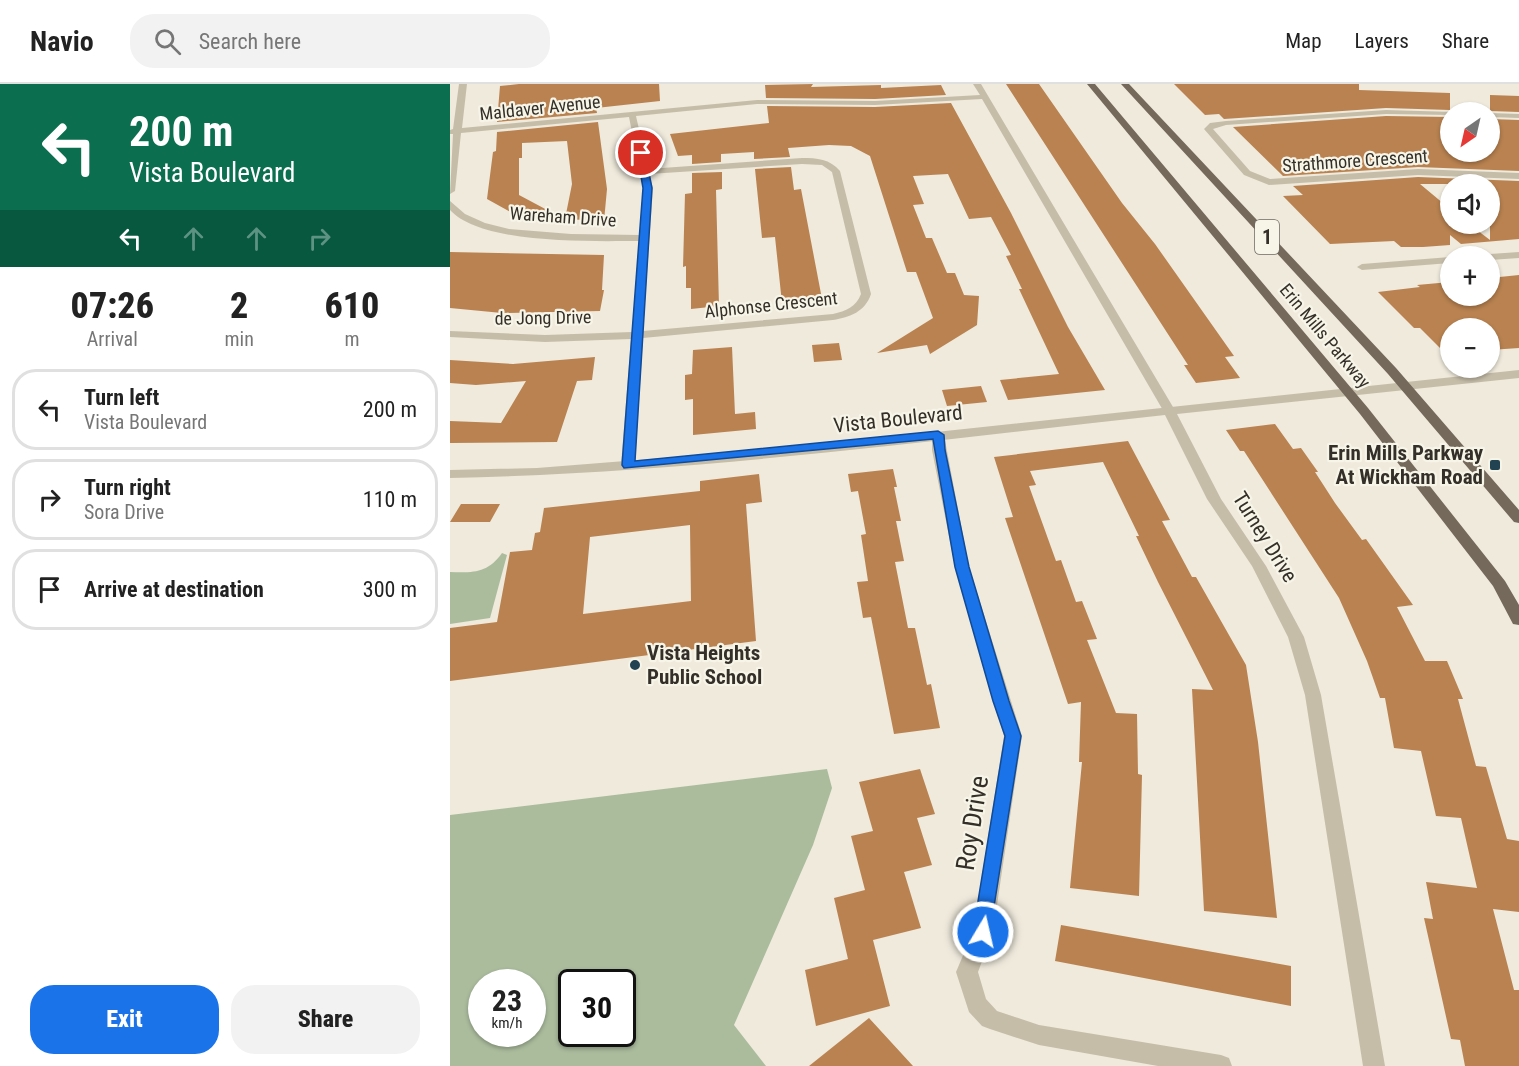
<!DOCTYPE html>
<html lang="en">
<head>
<meta charset="utf-8">
<style>
	body { margin:0; font-family:"Roboto Condensed",sans-serif; background:#f2f2f2; color:#222; height:100vh; display:flex; flex-direction:column; font-size:22px; white-space:nowrap }
	* { box-sizing:border-box; margin:0 }
	p { font-size:20px; color:#767676 }
	.icon { flex:none; width:33px; height:33px; fill:none; stroke:currentColor; stroke-width:2; stroke-linecap:round; stroke-linejoin:round }
	.map { position:relative; flex:1; overflow:hidden }
	.drawer { display:flex; flex-direction:column; background:#fff; width:450px }
	.drawer>* { flex:none }
	.guide { background:#0b6e4f; color:#fff; overflow:hidden }
	.needle { width:39px; rotate:214deg }
	.controls { position:absolute; left:990px; top:18px; display:grid; gap:12px }
	.controls a { display:grid; place-items:center; width:60px; height:60px; border-radius:50%; background:#fff; box-shadow:0 2px 4px #0004; font-size:30px }
	.speed { position:absolute; left:18px; top:885px; display:flex; gap:12px; font-size:30px; font-weight:700; text-align:center }
	.speed>* { display:grid; place-content:center; width:78px; height:78px; border-radius:50%; background:#fff; box-shadow:0 2px 4px #0004; line-height:1 }
	.speed small { font-size:15px; font-weight:400 }
	.speed .limit { border:3px solid #111; border-radius:9px; background:#fff; color:#111 }
	.pin { position:absolute; display:grid; place-items:center; width:51px; height:51px; color:#fff; margin:-26px; border:3px solid #fff; border-radius:50%; box-shadow:0 2px 6px #0007 }
	.me { position:absolute; width:66px; margin:-33px; rotate:9deg; stroke-linejoin:round; filter:drop-shadow(0 0 4px #0008) }
	.turn { display:flex; align-items:center; gap:21px; height:126px; padding:0 30px; font-size:27px }
	.turn .icon { width:78px; height:78px; stroke-width:2.5 }
	.turn b { display:block; font-size:42px; line-height:51px }
	.lanes { display:flex; align-items:center; height:57px; padding:0 30px; background:#0003; justify-content:center; gap:30px; direction:ltr }
	.lanes .off { opacity:.35 }
	.eta { display:flex; justify-content:space-evenly; align-items:center; height:102px; text-align:center }
	.eta b { font-size:36px; font-weight:800; line-height:42px }
	.primary-button { display:flex; gap:12px; margin-top:auto; padding:12px 30px }
	.primary-button a { flex:1; height:69px; border-radius:24px; background:#1a73e8; color:#fff; font-size:24px; font-weight:800; line-height:69px; text-align:center }
	.primary-button a+a { background:#f2f2f2; color:#222 }
	ul { padding:0; list-style:none }
	li { display:flex; align-items:center; gap:18px; height:81px; margin:0 12px 9px; padding:0 18px; border:3px solid #e0e0e0; border-radius:24px }
	li div { flex:1 }
	li b { display:block; font-size:22px }
	li em { font-style:normal }
	header { display:flex; align-items:center; gap:36px; box-sizing:border-box; height:84px; padding:0 30px; background:#fff; border-bottom:2px solid #e0e0e0 }
	header strong { font-size:28px }
	nav { display:flex; gap:33px; margin-inline-start:auto; font-size:21px }
	.search { width:420px; height:54px; background:#f2f2f2; display:flex; align-items:center; gap:15px; box-sizing:border-box; padding:0 21px; border-radius:24px; color:#767676; font-size:22px }
	main { display:flex; flex:1; min-height:0 }
	.map>svg:first-child { display:block }
</style>
</head>
<body>
<header>
<strong>Navio</strong>
<div class="search"><svg class="icon" aria-label="search" viewBox="0 0 24 24"><circle cx="10" cy="10" r="6"/><path d="M15 15l6 6"/></svg>Search here</div>
<nav><a>Map</a><a>Layers</a><a>Share</a></nav>
</header>
<main>
<section class="drawer">
<div class="guide">
<div class="turn"><svg class="icon" aria-label="left" viewBox="0 0 24 24"><path d="M17 20v-9H6M10 6l-5 5 5 5"/></svg><div><b>200 m</b>Vista Boulevard</div></div>
<div class="lanes"><svg class="icon" aria-label="left" viewBox="0 0 24 24"><path d="M17 20v-9H6M10 6l-5 5 5 5"/></svg><svg class="icon off" aria-label="ahead" viewBox="0 0 24 24"><path d="M12 20V5M6 11l6-6 6 6"/></svg><svg class="icon off" aria-label="ahead" viewBox="0 0 24 24"><path d="M12 20V5M6 11l6-6 6 6"/></svg><svg class="icon off" aria-label="right" viewBox="0 0 24 24"><path d="M7 20v-9h11M14 6l5 5-5 5"/></svg></div>
</div>
<div class="eta">
<div><b>07:26</b><p>Arrival</p></div>
<div><b>2</b><p>min</p></div>
<div><b>610</b><p>m</p></div>
</div>
<ul>
<li><svg class="icon" aria-label="left" viewBox="0 0 24 24"><path d="M17 20v-9H6M10 6l-5 5 5 5"/></svg><div><b>Turn left</b><p>Vista Boulevard</p></div><em>200 m</em></li>
<li><svg class="icon" aria-label="right" viewBox="0 0 24 24"><path d="M7 20v-9h11M14 6l5 5-5 5"/></svg><div><b>Turn right</b><p>Sora Drive</p></div><em>110 m</em></li>
<li><svg class="icon" aria-label="arrive" viewBox="0 0 24 24"><path d="M6 21V4h12l-3 4 3 4H6"/></svg><div><b>Arrive at destination</b></div><em>300 m</em></li>
</ul>
<div class="primary-button"><a>Exit</a><a>Share</a></div>
</section>
<div class="map">
<svg width="1069" height="982" viewBox="0 0 1069 982">
	<rect width="100%" height="100%" fill="#efeadc"/>
	<path fill="#abbc9d" fill-rule="evenodd" d="M52 469 57 471 40 534 0 540V488C23 489 38 489 52 469Z
		M377 685 382 704 363 761 284 941 316 982H0V731ZM32 898H82V950H32ZM122 898H172V950H122Z"/>
	<path fill="#b98250" fill-rule="evenodd" d="M69 0H209L210 17 146 24 147 29 47 38 50 2Z
		M363 0 361 3 431 1V4L491 1 496 11 425 15 316 14 315 1Z
		M556 0H589L672 119 705 160 784 272 775 273 790 294 746 299 734 281H738Z
		M724 0H909V6L1000 9V26L936 24 774 35 769 30 755 31Z
		M1040 11 1069 12V28L1040 27Z
		M501 19 561 129 618 243 655 306 558 316 550 296 609 290 569 205H572L556 172 561 171 541 133 519 135 498 90 463 92 474 120 463 121 476 154H482L497 189H505L514 211 529 212 527 241 480 270 477 261 427 269 483 234 466 188H457L420 72 401 62 379 61 338 64 340 73 304 75V68L271 70V78L242 80V71L228 72 220 50 319 39 317 22 425 23Z
		M936 32 1000 33V68H1040V35L1069 36V87L968 83 833 92 783 43Z
		M148 38 157 105 154 137 115 135 122 100 117 57 72 59V74H69V111L114 135 66 131 37 115 43 68 46 67 47 48Z
		M341 83 344 106 351 105 372 215 332 219 325 153 312 154 305 85Z
		M272 88V105L266 106 269 222 241 225V204H236V182L233 183 235 110 242 109V89Z
		M968 93 1069 97V155L1011 160 1000 151V161L973 163H951L944 157 880 160 833 112 853 111 843 102ZM970 100H1040V156L1019 140H1000V125Z
		M0 168 154 171 152 206H154L150 227 52 229 0 224Z
		M1069 191V264L1040 266V244H1000V274L970 244H964L928 208 970 203 967 201 1000 198V212H1040V194Z
		M389 259 392 276 364 278 362 261Z
		M282 263 285 330 305 328 306 345 243 351V315L235 316V291L242 290 243 266Z
		M145 273 142 296 127 297 107 358 0 359V337L51 339 76 297 26 301 0 299V276L63 280Z
		M531 302 537 318 497 322 492 306Z
		M825 340 843 365 851 364 868 388H865L885 419 912 456 916 455 963 521 947 523 975 577H997L1013 615H1008L1026 682 1036 683 1057 755 1069 757V828L1043 825 1064 906H1069V982H1015L1010 956 1001 955 974 834 983 835 976 798 1027 804 1011 734 986 732 971 667 944 664 935 614H930L917 577 889 514 794 367H790L776 346Z
		M678 357 720 436 712 437 742 493H746L796 581 808 658 827 834 754 827 742 605 763 606 708 498 686 452H689L653 378 580 387 586 401 579 402 606 477 611 476 626 518 632 517 647 555 637 556 666 629 687 630 688 690 692 691 689 812 620 804 632 678H629L631 618 618 620 555 434 563 433 544 373Z
		M443 385 447 403H444L451 437H446L454 477 445 478 458 544H465L477 601 481 600 490 644 444 650 421 533 413 534 407 498 418 497 411 451 416 450 408 407 401 408 398 390Z
		M309 390 312 418 296 420 306 557 0 597V544L47 538 60 468 82 466 85 449 90 448 94 424 250 407V397ZM240 441 241 517 133 530 140 453Z
		M11 420H50L40 438H0Z
		M470 685 485 730 467 734 482 781 454 788 471 844 423 856 440 922 366 942 355 886 398 875 384 814 415 806 401 752 423 747 409 698Z
		M611 841 841 882V922L605 877Z
		M419 934 463 982H359Z"/>
	<g fill="none" stroke-linecap="round" stroke-linejoin="round">
		<path fill="#c6bda9" fill-rule="evenodd" d="M9 0H17L12 44 307 16 425 17 530 11 523 0H531L726 328 720 332 714 328 532 15 425 21 307 20 186 32 198 85 352 74C367 74 380 75 390 87L421 210C415 228 400 233 383 236L193 254 185 381 183 384H173L171 381 181 255 95 258 0 253V247L95 251 182 248 189 157C143 157 32 161 0 126V117L15 130 35 139 59 145 121 150 190 151 193 104 179 33 11 49 5 107 0 110 3 50H0V46L3 45ZM352 80 372 81 382 88 411 210C406 223 396 227 383 230L193 247 203 104 199 90Z
			M936 26 1004 28H1000V31L936 30 776 41 763 45 800 87 820 95 968 85 1069 89V95L968 91 819 101 794 91 754 45 760 39 776 37Z
			M1040 29 1069 30V34L1040 33Z
			M1069 168V174L1040 176V172H1035L1040 170Z
			M1000 173V179L912 186 907 183 912 180Z
			M488 347 494 351 519 483 572 652 543 848 528 888 536 915 547 927 589 941 771 971 779 974 782 982H708L589 961 540 945 532 942 519 928 506 888 523 848 554 652 505 483 482 366V351Z"/>
		<path fill="#c6bda9" fill-rule="evenodd" d="M1069 286V294L727 330 771 415 816 482 854 553 871 611 935 982H913L855 611 838 553 802 482 757 415 715 331C478 357 239 389 0 394V386L87 384 327 365Z"/>
		<path fill="#74695b" fill-rule="evenodd" d="M637 0H645L918 324 1055 497 1069 521V541L1063 540 1043 502 910 330Z
			M671 0H679L946 284 1069 426V439L1064 438 938 290Z"/>
	</g>
	<path fill="#1a73e8" stroke="#114b97" stroke-width="1.5" d="M191 66 195 69 202 104 185 377 488 347 494 351 495 366 519 483 559 617 571 652 539 854 533 856 526 854 523 848 555 652 543 617 505 483 483 355 174 384 172 381 193 104 187 69Z"/>
	<g fill="#224351" stroke="#f7f4e8" stroke-width="2">
		<rect x="1039" y="375" width="12" height="12" rx="3"/>
		<circle cx="185" cy="581" r="6"/>
	</g>
	<g text-anchor="middle" stroke-width="4.5" stroke-linejoin="round" paint-order="stroke">
		<g font-size="18" fill="#342f28" stroke="#f7f4e8">
			<text transform="translate(90 24) rotate(-6)" y="6">Maldaver Avenue</text>
			<text transform="translate(905 77) rotate(-4)" y="6">Strathmore Crescent</text>
			<text transform="translate(113 133) rotate(4)" y="6">Wareham Drive</text>
			<text transform="translate(321 221) rotate(-6)" y="6">Alphonse Crescent</text>
			<text transform="translate(93 234) rotate(-1)" y="6">de Jong Drive</text>
			<text transform="translate(875 252) rotate(50)" y="6">Erin Mills Parkway</text>
		</g>
		<rect fill="#f7f4e8" stroke="#6e6a62" stroke-width="1.5" x="805" y="136" width="24" height="34" rx="4.5"/>
		<g font-size="20" font-weight="bold" fill="#342f28">
			<text x="817" y="160">1</text>
		</g>
		<g font-size="21" fill="#342f28" stroke="#f7f4e8">
			<text transform="translate(448 335) rotate(-6)" y="7">Vista Boulevard</text>
			<text transform="translate(815 453) rotate(58)" y="7">Turney Drive</text>
		</g>
		<g font-size="21" font-weight="bold" fill="#342f28" stroke="#f7f4e8" text-anchor="end">
			<text x="1033" y="376">Erin Mills Parkway<tspan x="1033" dy="24">At Wickham Road</tspan></text>
			<text x="197" y="576" text-anchor="start">Vista Heights<tspan x="197" dy="24">Public School</tspan></text>
		</g>
		<g font-size="26" fill="#342f28" stroke="#f7f4e8">
			<text transform="translate(522 739) rotate(-81)" y="9">Roy Drive</text>
		</g>
	</g>
</svg>
<div class="controls">
<a><svg class="needle" viewBox="-14 -14 28 28"><path d="M0-13l5 13h-10z" fill="#e53935"/><path d="M0 13l5-13h-10z" fill="#767676"/></svg></a>
<a><svg class="icon" aria-label="sound" viewBox="0 0 24 24"><path d="M4 9h4l5-4v14l-5-4H4zM17 9q2 3 0 6"/></svg></a>
<a>+</a>
<a>−</a>
</div>
<div class="speed"><div>23<small>km/h</small></div><div class="limit">30</div></div>
<div class="pin" style="left:191px;top:69px;background:#d93025"><svg class="icon" aria-label="arrive" viewBox="0 0 24 24"><path d="M6 21V4h12l-3 4 3 4H6"/></svg></div>
<svg class="me" style="left:533px;top:848px" viewBox="-20 -20 40 40"><circle r="17" fill="#1a73e8" stroke="#fff" stroke-width="3"/><path d="M0-11L8 9 0 5-8 9z" fill="#fff"/></svg>
</div>
</main>
</body>
</html>
